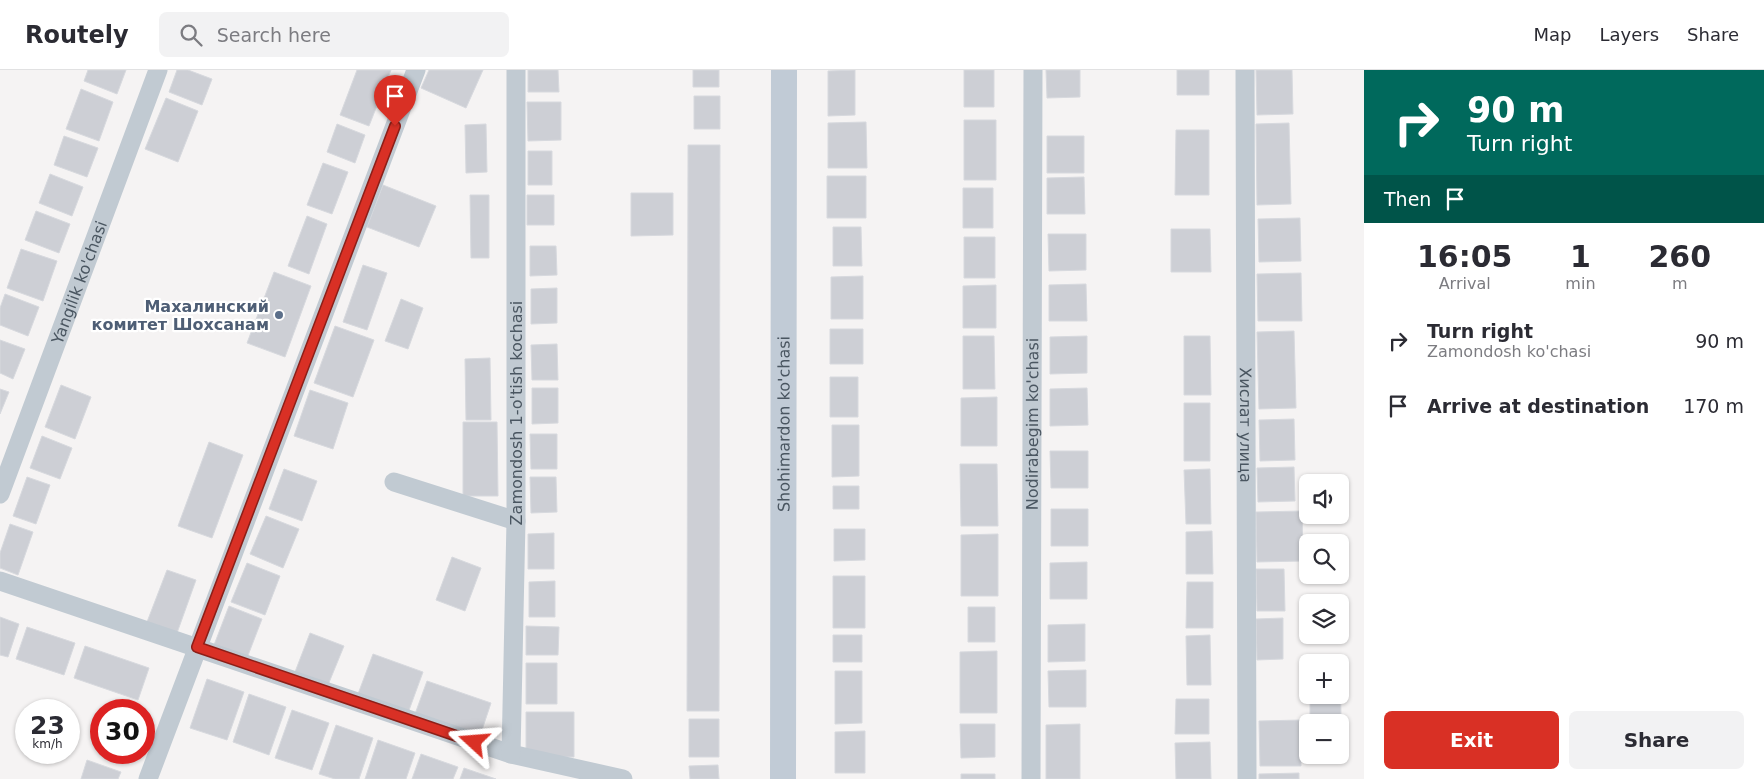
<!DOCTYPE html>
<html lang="en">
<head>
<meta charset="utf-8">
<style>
	body { margin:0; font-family:"DejaVu Sans",sans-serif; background:#f2f2f3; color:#2b2b33; height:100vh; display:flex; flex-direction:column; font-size:19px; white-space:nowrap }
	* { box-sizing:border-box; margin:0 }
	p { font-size:16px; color:#7c7c81 }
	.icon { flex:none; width:28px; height:28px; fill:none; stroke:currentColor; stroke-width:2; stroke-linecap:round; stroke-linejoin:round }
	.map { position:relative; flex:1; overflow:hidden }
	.side { display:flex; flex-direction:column; background:#fff; width:400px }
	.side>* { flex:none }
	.hud { background:#00695c; color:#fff; overflow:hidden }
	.controls { position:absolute; left:1299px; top:404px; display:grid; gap:10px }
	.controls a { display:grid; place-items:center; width:50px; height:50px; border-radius:8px; background:#fff; box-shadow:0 1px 4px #0004; font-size:25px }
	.speed { position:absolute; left:15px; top:629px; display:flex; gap:10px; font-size:25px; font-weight:700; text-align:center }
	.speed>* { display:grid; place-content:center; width:65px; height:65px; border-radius:50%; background:#fff; box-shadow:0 1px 4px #0004; line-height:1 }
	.speed small { font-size:12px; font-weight:400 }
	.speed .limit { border:8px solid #d22; background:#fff; color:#111 }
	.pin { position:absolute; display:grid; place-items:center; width:42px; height:42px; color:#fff; margin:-51px -21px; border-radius:50% 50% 50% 0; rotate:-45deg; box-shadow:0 0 5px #0007 }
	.pin .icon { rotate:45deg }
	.me { position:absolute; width:55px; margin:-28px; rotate:289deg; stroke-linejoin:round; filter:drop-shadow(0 0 4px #0008) }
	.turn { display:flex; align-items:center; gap:18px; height:105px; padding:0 20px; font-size:22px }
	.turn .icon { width:65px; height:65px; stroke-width:2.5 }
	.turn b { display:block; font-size:35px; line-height:42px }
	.then { display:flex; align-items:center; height:48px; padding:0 20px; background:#0003; gap:10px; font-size:19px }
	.eta { display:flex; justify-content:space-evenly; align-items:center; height:85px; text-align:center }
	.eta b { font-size:30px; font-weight:700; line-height:35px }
	.primary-button { display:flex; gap:10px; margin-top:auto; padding:10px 20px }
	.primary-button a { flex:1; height:58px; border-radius:8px; background:#d93025; color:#fff; font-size:20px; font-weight:700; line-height:58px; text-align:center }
	.primary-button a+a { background:#f2f2f3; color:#2b2b33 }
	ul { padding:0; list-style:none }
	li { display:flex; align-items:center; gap:15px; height:65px; padding:0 20px }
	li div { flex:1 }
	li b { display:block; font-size:19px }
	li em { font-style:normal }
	header { display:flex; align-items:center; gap:30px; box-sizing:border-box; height:70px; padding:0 25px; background:#fff; border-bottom:1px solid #e1e1e2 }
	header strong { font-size:24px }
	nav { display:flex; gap:28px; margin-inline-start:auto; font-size:18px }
	.search { width:350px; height:45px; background:#f2f2f3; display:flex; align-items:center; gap:12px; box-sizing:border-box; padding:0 18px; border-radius:8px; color:#7c7c81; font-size:19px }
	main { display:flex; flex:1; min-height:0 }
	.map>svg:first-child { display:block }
</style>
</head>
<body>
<header>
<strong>Routely</strong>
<div class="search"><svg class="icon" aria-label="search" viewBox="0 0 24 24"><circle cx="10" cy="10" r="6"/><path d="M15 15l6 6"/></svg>Search here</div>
<nav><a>Map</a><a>Layers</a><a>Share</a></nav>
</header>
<main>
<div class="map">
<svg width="1364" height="709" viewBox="0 0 1364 709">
	<rect width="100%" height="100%" fill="#f5f3f3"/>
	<path fill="#cdcfd5" stroke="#d7d9de" d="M88 0H126L117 24 84 11Z
		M177 0H188L212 9 202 35 169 22Z
		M357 0H391L369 56 340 45Z
		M429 0H483L466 38 421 18Z
		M528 0H558L559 22H528Z
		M693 0H719V17H693Z
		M855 0V45L828 46V1Z
		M964 0H994V37H964Z
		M1046 0H1080V27L1047 28Z
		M1177 0H1209V25H1177Z
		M1256 0H1292L1293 44 1257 45Z
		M81 19 113 32 99 71 66 59Z
		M694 26H720V59H694Z
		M166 28 198 41 178 92 145 79Z
		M527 32H561V70L528 71Z
		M964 50H996V110H964Z
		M866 52 867 98H828V53Z
		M1289 53 1291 134 1257 135 1256 54Z
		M337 54 365 65 355 93 327 82Z
		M486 54 487 102 466 103 465 55Z
		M1176 60H1209V125H1175Z
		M64 66 98 78 87 107 54 95Z
		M1047 66H1084V103H1047Z
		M688 75H720L719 641H687Z
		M528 81H552V115H528Z
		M323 93 348 102 332 144 307 135Z
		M50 104 83 117 72 146 39 133Z
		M827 106H866V148H827Z
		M1084 107 1085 144H1047V108Z
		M383 115 436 136 419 177 367 157Z
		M963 118H993V158H963Z
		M631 123H673V165L631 166Z
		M470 125H489V188H471Z
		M527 125H554V155H527Z
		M36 141 70 154 59 183 25 170Z
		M307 146 327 154 309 204 288 196Z
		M1300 148 1301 191 1259 192 1258 149Z
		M833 157H861L862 196H833Z
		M1171 159H1210L1211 202H1171Z
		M1048 164H1086V200L1049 201Z
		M964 167H995V208H964Z
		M530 176H556L557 205 530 206Z
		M21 179 57 191 43 231 7 218Z
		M363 195 387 203 367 260 343 252Z
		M274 202 311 216 285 287 247 273Z
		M1301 203 1302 251H1258L1257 204Z
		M863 206V249H831V207Z
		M1086 214 1087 251H1049V215Z
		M996 215V258H963V216Z
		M557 218V253L531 254V219Z
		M5 224 39 237 28 266 0 255V238Z
		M401 229 423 238 408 279 385 271Z
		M335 256 374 270 353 327 314 313Z
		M830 259H863V294H830Z
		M1294 261 1296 338 1259 339 1257 262Z
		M963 266H994L995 319H963Z
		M1087 266V303L1050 304V267Z
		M1184 266H1210L1211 325H1184Z
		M0 270 25 279 13 309 0 303Z
		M557 274 558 310H532L531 275Z
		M490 288 491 350H466L465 289Z
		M830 307H858V347H830Z
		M61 315 91 327 75 369 45 357Z
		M532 318H558V353L532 354Z
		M1087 318 1088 355 1050 356V319Z
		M0 319 9 322 0 344Z
		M310 320 348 333 333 379 294 366Z
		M997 327V376H961V328Z
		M1184 333H1210V391H1184Z
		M1294 349 1295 390 1260 391 1259 350Z
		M463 352H497L498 426H463Z
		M832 355H859V406L832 407Z
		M530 364H557V399H531Z
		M42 366 72 378 60 409 30 398Z
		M209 372 243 385 212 468 178 456Z
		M1050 381H1088V418H1051Z
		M960 394H997L998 456H961Z
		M1294 397 1295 431 1258 432 1257 398Z
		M284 399 317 411 302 451 269 439Z
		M1210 399 1211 454H1186L1184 400Z
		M27 407 50 415 36 454 13 446Z
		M530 407H556L557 442 531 443Z
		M833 416H859V439H833Z
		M1051 439H1088V476H1051Z
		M1302 441 1303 491 1257 492 1256 442Z
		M266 446 299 459 283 498 250 484Z
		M10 454 33 462 18 505 0 498V483Z
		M834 459H865V490L834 491Z
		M1212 461 1213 504H1186V462Z
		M554 463V499H528V464Z
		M998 464V526H961V465Z
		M452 487 481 498 465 541 436 530Z
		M1087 492V529H1050V493Z
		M247 493 280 506 265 545 231 532Z
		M1256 499H1284L1285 541H1257Z
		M167 500 196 510 177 563 147 552Z
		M833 506H865V558H833Z
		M555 511V547H529V512Z
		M1187 512H1213V558H1186Z
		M229 536 262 549 247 588 214 575Z
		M968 537H995V572H968Z
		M0 547 19 554 8 587 0 585Z
		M1283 548V589L1257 590 1256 549Z
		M1085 554V591L1048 592V555Z
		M526 556 559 557 558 585H526Z
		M27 557 75 573 64 605 16 589Z
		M310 563 344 576 328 615 295 602Z
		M833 565H862V592H833Z
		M1210 565 1211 615H1187L1186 566Z
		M85 576 149 598 138 630 74 608Z
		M997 581V643H960V582Z
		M373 584 423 602 408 643 358 624Z
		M526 593H557V634H526Z
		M1340 595 1341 648 1310 649V625H1340Z
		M1086 600V637H1049L1048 601Z
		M835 601H862V653L835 654Z
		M207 609 244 622 227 670 190 658Z
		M427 611 491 633 480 666 415 644Z
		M249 624 286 637 269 685 233 672Z
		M1176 629H1209V664H1175Z
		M292 640 329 653 312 700 275 688Z
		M526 642H574V687H526Z
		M689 649H719V687H689Z
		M1301 650V696H1260L1259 651Z
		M960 654H995V687L961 688Z
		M1080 654V709H1046V655Z
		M336 655 373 668 359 709H335L319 704Z
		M865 661V703H835V662Z
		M378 670 415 683 406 709H365Z
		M1210 672 1211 709H1176L1175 673Z
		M421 684 458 697 453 709H412Z
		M87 690 121 702 118 709H81Z
		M718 695 719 709H690L689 696Z
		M464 698 496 709H460Z
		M1299 703V709H1259V704Z
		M961 704H995V709H961Z"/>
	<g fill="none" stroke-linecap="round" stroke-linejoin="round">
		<g stroke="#c1cad2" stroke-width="19">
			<path id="s1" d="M1245 0 1247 709"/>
			<path d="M394 412 516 451"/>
			<path id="s2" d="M0 424 158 0"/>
			<path d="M0 511 511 684 623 709"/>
			<path id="s3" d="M511 684 516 451V0"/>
			<path d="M148 709 416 0"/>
			<path id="s4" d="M1031 709 1033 0"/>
		</g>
		<path stroke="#c1cbd6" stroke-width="26" id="s5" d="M783 709 784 0"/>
	</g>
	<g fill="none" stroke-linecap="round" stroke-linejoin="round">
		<g stroke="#8d1f18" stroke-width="12">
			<path id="route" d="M395 56 197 577 474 672"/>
		</g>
		<use href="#route" stroke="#d93025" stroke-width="9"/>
	</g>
	<circle fill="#5c6f8a" stroke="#fff" stroke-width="2" cx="279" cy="245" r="5"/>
	<g text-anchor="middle" stroke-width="4.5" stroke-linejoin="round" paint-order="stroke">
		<g font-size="16" fill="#4a5661" stroke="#fff">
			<text dy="6" stroke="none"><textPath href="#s2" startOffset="226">Yangilik ko'chasi</textPath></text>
			<text dy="6" stroke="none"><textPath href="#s3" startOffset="341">Zamondosh 1-o'tish kochasi</textPath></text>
			<text dy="6" stroke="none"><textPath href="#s5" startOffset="355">Shohimardon ko'chasi</textPath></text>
			<text dy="6" stroke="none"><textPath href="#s4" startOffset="355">Nodirabegim ko'chasi</textPath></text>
			<text dy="6" stroke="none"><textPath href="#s1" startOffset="355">Хислат улица</textPath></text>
		</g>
		<g font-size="16" font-weight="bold" fill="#4e5e75" stroke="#fff" text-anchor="end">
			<text x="269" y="242">Махалинский<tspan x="269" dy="18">комитет Шохcанам</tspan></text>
		</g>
	</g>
</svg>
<div class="controls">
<a><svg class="icon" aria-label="sound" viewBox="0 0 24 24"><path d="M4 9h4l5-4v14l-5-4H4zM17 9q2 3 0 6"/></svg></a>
<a><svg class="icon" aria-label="search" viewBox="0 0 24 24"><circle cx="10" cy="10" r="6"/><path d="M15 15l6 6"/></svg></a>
<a><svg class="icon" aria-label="layers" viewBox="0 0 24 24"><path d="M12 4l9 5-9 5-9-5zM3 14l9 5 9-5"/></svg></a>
<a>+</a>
<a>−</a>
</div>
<div class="speed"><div>23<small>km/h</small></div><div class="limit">30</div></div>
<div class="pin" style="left:395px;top:56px;background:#d93025"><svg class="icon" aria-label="arrive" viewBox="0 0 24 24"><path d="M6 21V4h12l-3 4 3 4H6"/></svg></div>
<svg class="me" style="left:474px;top:672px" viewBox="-20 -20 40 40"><path d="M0-17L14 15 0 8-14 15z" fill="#d93025" stroke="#fff" stroke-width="4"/></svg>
</div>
<section class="side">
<div class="hud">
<div class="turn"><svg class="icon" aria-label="right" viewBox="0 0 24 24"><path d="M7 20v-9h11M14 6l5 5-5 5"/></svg><div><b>90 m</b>Turn right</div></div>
<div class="then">Then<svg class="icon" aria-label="arrive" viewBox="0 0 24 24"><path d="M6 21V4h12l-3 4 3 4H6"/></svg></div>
</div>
<div class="eta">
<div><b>16:05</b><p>Arrival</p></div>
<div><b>1</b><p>min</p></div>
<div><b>260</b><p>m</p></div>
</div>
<ul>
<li><svg class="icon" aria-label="right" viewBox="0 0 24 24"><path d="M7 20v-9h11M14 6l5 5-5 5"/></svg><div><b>Turn right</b><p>Zamondosh ko'chasi</p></div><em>90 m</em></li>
<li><svg class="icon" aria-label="arrive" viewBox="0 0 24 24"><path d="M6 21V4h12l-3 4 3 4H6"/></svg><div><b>Arrive at destination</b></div><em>170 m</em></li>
</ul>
<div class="primary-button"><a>Exit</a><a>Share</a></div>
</section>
</main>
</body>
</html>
